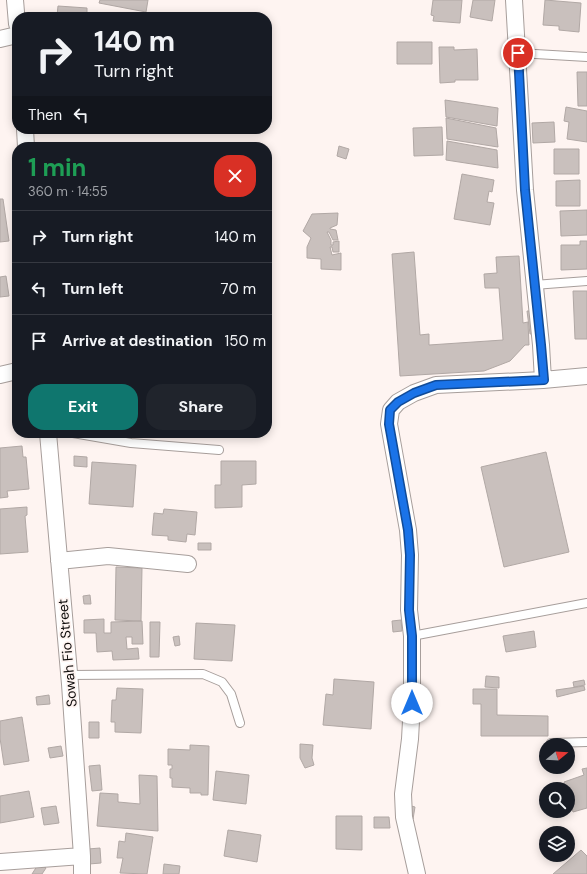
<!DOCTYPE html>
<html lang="en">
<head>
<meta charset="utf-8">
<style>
	body { margin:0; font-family:"DM Sans",sans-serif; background:#20242c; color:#f1f3f6; height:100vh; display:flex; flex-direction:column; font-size:15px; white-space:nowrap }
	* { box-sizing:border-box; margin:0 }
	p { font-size:13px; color:#9ea1a6 }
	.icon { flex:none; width:22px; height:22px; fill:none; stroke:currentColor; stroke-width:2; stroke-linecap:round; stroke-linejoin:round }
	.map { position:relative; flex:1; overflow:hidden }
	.drawer { position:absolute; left:12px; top:142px; width:260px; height:296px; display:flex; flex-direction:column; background:#171b24; border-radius:16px; box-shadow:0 2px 10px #0003 }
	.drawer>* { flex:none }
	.top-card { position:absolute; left:12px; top:12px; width:260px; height:122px; border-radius:16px; box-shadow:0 2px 10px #0003; background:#171b24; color:#f1f3f6; overflow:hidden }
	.needle { width:26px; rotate:72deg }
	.tools { position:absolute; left:539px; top:738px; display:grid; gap:8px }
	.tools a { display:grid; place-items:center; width:36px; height:36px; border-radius:50%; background:#171b24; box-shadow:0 2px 10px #0003; font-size:20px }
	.pin { position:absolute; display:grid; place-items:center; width:34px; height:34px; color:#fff; margin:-17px; border:2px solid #fff; border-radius:50%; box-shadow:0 1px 4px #0007 }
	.me { position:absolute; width:44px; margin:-22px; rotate:0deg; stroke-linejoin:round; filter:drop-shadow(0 0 3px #0008) }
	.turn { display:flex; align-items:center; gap:14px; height:84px; padding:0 16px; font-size:18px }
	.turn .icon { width:52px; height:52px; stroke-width:2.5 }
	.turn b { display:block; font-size:28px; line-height:34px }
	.then { display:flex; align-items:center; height:38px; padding:0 16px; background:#0003; gap:8px; font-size:15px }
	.round { display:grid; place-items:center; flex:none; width:42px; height:42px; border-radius:16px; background:#20242c }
	.headline { display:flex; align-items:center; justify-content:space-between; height:68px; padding:0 16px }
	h1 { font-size:24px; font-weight:700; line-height:30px; color:#1e9e55 }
	.action { display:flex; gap:8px; margin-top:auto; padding:8px 16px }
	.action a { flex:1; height:46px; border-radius:16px; background:#0f766e; color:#fff; font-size:16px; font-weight:700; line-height:46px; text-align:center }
	.action a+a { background:#20242c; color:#f1f3f6 }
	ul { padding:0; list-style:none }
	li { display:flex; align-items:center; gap:12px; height:52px; padding:0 16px; border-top:1px solid #363941 }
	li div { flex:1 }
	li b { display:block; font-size:15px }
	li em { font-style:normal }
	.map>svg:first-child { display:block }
</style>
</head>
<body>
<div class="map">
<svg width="587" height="874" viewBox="0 0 587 874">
	<rect width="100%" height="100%" fill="#fef4f1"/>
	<path fill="#c9c0bd" stroke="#b1a8a5" d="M100 0H148L146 12 99 3Z
		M433 0H462L460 23 433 21 434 16 431 15Z
		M473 0H495L492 21 470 17Z
		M545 0 581 3 579 32 559 30V26L543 25Z
		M58 6 87 8V17H55V16H57Z
		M397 42H432V64H397Z
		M439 47H454V50L477 49 478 80H455V82L440 83Z
		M577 72H587V106H578Z
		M445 100 498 108 497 126 446 117Z
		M566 107 587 111V142L567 139 569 122 564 121Z
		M446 118 496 128 498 147 447 139Z
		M554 122 555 142 533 143 532 123Z
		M442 127 443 155 414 156 413 128Z
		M447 141 497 150 498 168 446 160Z
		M339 146 349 149 346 159 337 156Z
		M554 149H579V174H554Z
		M462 174 494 180 492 192 489 191 487 202 494 203 490 225 454 219Z
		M580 180V206H556V181Z
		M0 199H3L9 241 0 242Z
		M587 210V235L561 236 560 211Z
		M338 213 337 225 330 228V229L336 230 338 240H333L329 232H327L331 240V245H333V242L339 241V252H333L332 247H330L332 255 341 253V270L321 269V259L307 258V247L311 238 303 231 312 214Z
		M580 241H587V269L561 270V245H580Z
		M414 252 420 335 429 334V345L503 340 499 288H485L484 274 497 273 496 257 519 256 523 323 528 322 529 345H525L510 361 484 371 400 376 392 254Z
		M6 276 9 296 0 297V277Z
		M573 291H587V339H575Z
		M527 311H532L535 333 530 334Z
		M22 446 23 457H26L29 489 7 491 8 497 0 498V448Z
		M546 452 569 552 504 567 481 467Z
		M74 456 87 457V467L74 466Z
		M221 461H256V484L242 485V507L215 508V485H221Z
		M92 462 136 465 133 507 89 504Z
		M27 507V515L25 516 28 552 0 554V509Z
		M164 509 197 512 195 535 187 534 186 542 168 540V536L152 535 154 513 163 514Z
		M198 543H211V550H198Z
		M116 567 142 568 141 621 115 620Z
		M90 595 91 604H84L83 596Z
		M104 619V633H111V622L142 621 143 644H132V637H126L127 649 138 648 139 659 113 660 112 651 97 652 96 633H84V620Z
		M401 620 402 631 393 632 392 621Z
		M150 622H160L159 657H150Z
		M196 623 235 625 232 661 194 659Z
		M534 631 536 647 506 652 503 636Z
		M179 636 180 645 175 646 173 637Z
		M486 676 499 677V688L485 687Z
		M334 679 374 682 371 729 323 725 326 694 333 695Z
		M584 680 585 685 574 687 573 682Z
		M584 686 585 690 557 697 556 690Z
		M117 688 143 689 141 733 115 732V722H111L112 700H116Z
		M473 689H497V715L548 716V736H481V704H473Z
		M49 695 50 704 37 705 36 697Z
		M22 717 29 761 4 765 0 738V721Z
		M89 722H99V738H89Z
		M300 744 313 745 312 758 314 765 305 768 300 758Z
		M190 745 209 746 208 795H201V793H190V788L172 787V778H170V769H172V765H168V749L190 750Z
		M61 746 63 756 50 758 48 748Z
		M100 765 102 790 92 791 89 766Z
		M587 768V808L573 812 568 794V789H566L564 782 584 775 582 769Z
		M216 771 249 775 246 804 213 800Z
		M139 775 157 776 158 831 97 826 100 793 118 794V802L140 804Z
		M29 791 34 817 0 823V796Z
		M408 805 415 807 413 819Z
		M56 806 59 823 44 825 41 808Z
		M336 816H362V850L336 849Z
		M374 817H389L390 828H374Z
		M228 830 261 835 257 862 224 856Z
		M126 833 153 837 147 874 120 873 123 858H117L119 841 125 842Z
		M100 848 101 863 89 864 88 849Z
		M581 850 587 856V874H553Z
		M39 863 46 868 42 874H32Z
		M164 864 180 866 179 874H163Z"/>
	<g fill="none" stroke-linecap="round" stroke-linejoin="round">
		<g stroke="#a79e9b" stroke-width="10">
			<path id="lane" d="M518 53 587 57
				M534 285 587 281
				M73 433 131 443 219 450
				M412 636 587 603
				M69 675 203 674 222 682 231 694 240 723
				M551 743 587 742"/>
		</g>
		<g stroke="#a79e9b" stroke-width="18">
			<path id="street" d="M15 0 17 24
				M514 0 525 190 541 345 543 380 587 376
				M0 39 17 35
				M25 129 26 147
				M0 375 17 371
				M48 433 70 684 82 856V874
				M59 561 108 556 188 564
				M0 862 82 856
				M417 874 404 817 403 794 410 739 412 703V636L409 610 410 555 408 530 389 424 391 410 398 402 414 393 436 385 543 380"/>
		</g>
		<use href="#lane" stroke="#fff" stroke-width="8"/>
		<use href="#street" stroke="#fff" stroke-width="16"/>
	</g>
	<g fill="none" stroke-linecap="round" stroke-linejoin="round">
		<g stroke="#114b97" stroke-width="10">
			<path id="route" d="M412 703V636L409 610 410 555 408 530 389 424 390 410 398 402 414 393 436 385 544 380 541 345 525 190 518 53"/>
		</g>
		<use href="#route" stroke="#1a73e8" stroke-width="7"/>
	</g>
	<g text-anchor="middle" stroke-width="3.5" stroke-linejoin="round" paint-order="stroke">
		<g font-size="14" fill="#0e0b0a" stroke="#fef4f1">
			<text transform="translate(67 653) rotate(-95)" y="5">Sowah Fio Street</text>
		</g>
	</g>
</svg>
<div class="tools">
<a><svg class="needle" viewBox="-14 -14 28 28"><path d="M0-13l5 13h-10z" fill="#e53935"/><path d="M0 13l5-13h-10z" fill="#9ea1a6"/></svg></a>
<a><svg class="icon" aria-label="search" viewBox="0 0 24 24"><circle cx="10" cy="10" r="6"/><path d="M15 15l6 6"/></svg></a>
<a><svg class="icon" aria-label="layers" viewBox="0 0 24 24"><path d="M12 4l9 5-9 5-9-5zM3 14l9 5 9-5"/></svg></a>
</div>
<div class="pin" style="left:518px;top:53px;background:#d93025"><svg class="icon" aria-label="arrive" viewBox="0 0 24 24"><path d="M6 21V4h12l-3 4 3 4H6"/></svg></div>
<svg class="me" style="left:412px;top:703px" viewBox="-20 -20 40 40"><circle r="19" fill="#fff"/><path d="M0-13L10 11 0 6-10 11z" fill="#1a73e8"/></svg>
<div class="top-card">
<div class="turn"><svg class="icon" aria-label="right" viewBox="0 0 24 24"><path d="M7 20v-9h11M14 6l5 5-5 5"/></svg><div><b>140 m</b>Turn right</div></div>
<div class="then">Then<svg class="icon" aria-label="left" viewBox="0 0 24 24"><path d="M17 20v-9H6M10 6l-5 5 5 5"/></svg></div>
</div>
<section class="drawer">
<div class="headline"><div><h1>1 min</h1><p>360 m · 14:55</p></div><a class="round" style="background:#d93025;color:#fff"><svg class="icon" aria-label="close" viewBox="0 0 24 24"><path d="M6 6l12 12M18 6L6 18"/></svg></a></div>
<ul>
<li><svg class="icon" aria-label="right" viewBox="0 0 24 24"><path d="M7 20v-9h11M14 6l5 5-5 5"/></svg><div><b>Turn right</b></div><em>140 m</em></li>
<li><svg class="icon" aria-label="left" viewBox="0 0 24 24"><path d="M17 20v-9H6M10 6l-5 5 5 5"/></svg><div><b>Turn left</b></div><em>70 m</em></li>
<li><svg class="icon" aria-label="arrive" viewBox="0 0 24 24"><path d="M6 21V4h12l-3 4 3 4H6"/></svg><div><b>Arrive at destination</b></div><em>150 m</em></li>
</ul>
<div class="action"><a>Exit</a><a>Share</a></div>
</section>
</div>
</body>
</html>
